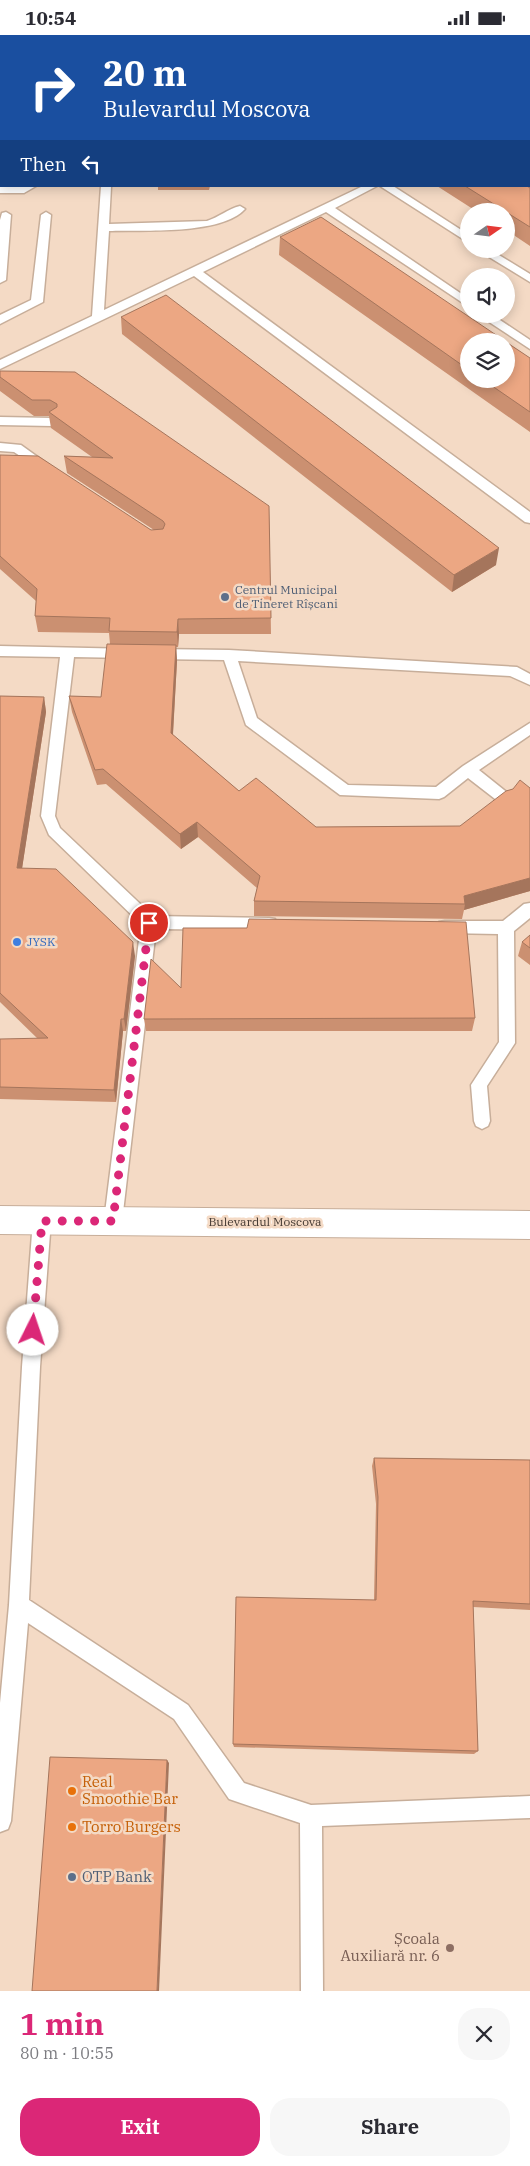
<!DOCTYPE html>
<html lang="en">
<head>
<meta charset="utf-8">
<style>
	body { margin:0; font-family:"IBM Plex Serif",serif; background:#f7f7f7; color:#2b2b33; height:100vh; display:flex; flex-direction:column; font-size:19px; white-space:nowrap }
	* { box-sizing:border-box; margin:0 }
	p { font-size:16px; color:#7c7c81 }
	.icon { flex:none; width:28px; height:28px; fill:none; stroke:currentColor; stroke-width:2; stroke-linecap:round; stroke-linejoin:round }
	.map { position:relative; height:1956px; overflow:hidden }
	.side { display:flex; flex-direction:column; background:#fff; flex:1 }
	.side>* { flex:none }
	.top-card { position:absolute; left:0px; top:0px; width:530px; height:152px; box-shadow:0 2px 12px #0003; background:#1a4fa0; color:#fff; overflow:hidden }
	.needle { width:32px; rotate:76deg }
	.tools { position:absolute; left:460px; top:168px; display:grid; gap:10px }
	.tools a { display:grid; place-items:center; width:55px; height:55px; border-radius:50%; background:#fff; box-shadow:0 2px 12px #0003; font-size:25px }
	.pin { position:absolute; display:grid; place-items:center; width:42px; height:42px; color:#fff; margin:-21px; border:2px solid #fff; border-radius:50%; box-shadow:0 1px 5px #0007 }
	.me { position:absolute; width:55px; margin:-28px; rotate:4deg; stroke-linejoin:round; filter:drop-shadow(0 0 4px #0008) }
	.turn { display:flex; align-items:center; gap:18px; height:105px; padding:0 20px; font-size:22px }
	.turn .icon { width:65px; height:65px; stroke-width:2.5 }
	.turn b { display:block; font-size:35px; line-height:42px }
	.then { display:flex; align-items:center; height:48px; padding:0 20px; background:#0003; gap:10px; font-size:19px }
	.round { display:grid; place-items:center; flex:none; width:52px; height:52px; border-radius:20px; background:#f7f7f7 }
	.summary { display:flex; align-items:center; justify-content:space-between; height:85px; padding:0 20px }
	h1 { font-size:30px; font-weight:700; line-height:38px; color:#db2777 }
	.button { display:flex; gap:10px; margin-top:auto; padding:10px 20px }
	.button a { flex:1; height:58px; border-radius:20px; background:#db2777; color:#fff; font-size:20px; font-weight:700; line-height:58px; text-align:center }
	.button a+a { background:#f7f7f7; color:#2b2b33 }
	.status { display:flex; justify-content:space-between; align-items:center; height:35px; padding:0 25px; background:#fff; direction:ltr }
	.status svg { height:14px; fill:currentColor }
	.map>svg:first-child { display:block }
</style>
</head>
<body>
<div class="status"><b>10:54</b><svg viewBox="0 0 49 12"><path d="M0 12V9h3v3zM5 12V6h3v6zM10 12V3h3v9zM15 12V0h3v12zM26 1h20v11H26zM47 4h2v5h-2z"/></svg></div>
<div class="map">
<svg width="530" height="1956" viewBox="0 0 530 1956">
	<rect width="100%" height="100%" fill="#f4dac5"/>
	<g fill="none" stroke-linecap="round" stroke-linejoin="round">
		<g stroke="#c7ae9a" stroke-width="3">
			<path id="lane" d="M30 0H40V1H30Z
				M185 0H264L265 1H186Z
				M0 3H1V9H0Z
				M0 43H1V49H0Z
				M529 71H530V77H529Z
				M0 76H1V82H0Z
				M36 151 24 158H0V152Z
				M101 151 111 152 109 189 207 186C219 182 228 174 240 171L245 174C222 200 143 195 109 196L104 275 363 151H377L335 173 469 264V272L326 177 203 237 530 477V488L525 487 194 241 0 334V325L92 281Z
				M380 151H393L469 200V208Z
				M6 177 11 180 6 245 0 248V185L2 178Z
				M46 177 51 180 43 267 0 289V280L31 265 41 180Z
				M476 214H489L530 239V247Z
				M477 279H491L530 305V314Z
				M0 382 52 383 58 387 52 391 0 390Z
				M0 408 21 410 53 433 47 437 43 436 14 417 0 416Z
				M0 611 133 614 135 618 133 622 128 623 74 622 55 781 60 793 153 881 269 883 275 884 277 889 275 894 269 895 156 894 122 1186 119 1192 113 1194 107 1192 104 1186 141 889 49 800 41 781 60 622 0 621Z
				M155 614 229 615 517 632 530 639V650L510 641 238 626 257 683 348 750 436 752 463 731 530 688V700L479 735 509 759 511 763 509 767 504 769 499 767 468 743 444 762 439 764 340 760 246 690 224 625 155 624 150 623 148 619 150 615Z
				M530 868V883L514 896 515 1008 487 1051 490 1086 488 1091 482 1094 476 1091 474 1086 471 1050 499 1007 498 899 445 898 439 897 437 892 439 887 445 886H503L524 869Z
				M42 1177 48 1179 51 1185 40 1332 29 1565 188 1670 244 1748 311 1770 530 1761V1783L322 1791 323 1956H301L300 1788 229 1764 174 1684 28 1588 11 1786 8 1794 0 1797V1668L9 1570 22 1332 33 1185 36 1179Z"/>
		</g>
		<g stroke="#c7ae9a" stroke-width="2">
			<path id="primary" d="M0 1171 530 1176V1204L0 1199Z"/>
		</g>
		<use href="#lane" fill="#fff" fill-rule="evenodd"/>
		<use href="#primary" fill="#fff" fill-rule="evenodd"/>
	</g>
	<path fill="#cb9071" d="M0 82H1V140L0 139Z
		M158 151H210L209 155H158Z
		M437 151H527L530 153V211L506 195V176H476Z
		M280 202 469 306V344H506L530 323V397L279 220Z
		M121 282 496 530 452 557 122 299Z
		M0 336 269 471 271 599H179L178 612H176L177 626 173 700 239 756 316 792 460 791 530 753V856L464 875 462 884 254 881V866L257 853 198 802 181 814 106 749 97 750 72 677 69 661 101 662 110 609 109 598 38 597 35 581 36 566 0 534V420L151 495H154L67 438 64 421 92 422 51 393 49 381H34L0 356Z
		M0 661 44 662 46 677 22 833 135 921 126 996H123L116 1067 0 1064V1004H38L0 967Z
		M530 900V930L518 921 522 907Z
		M181 953 475 983 472 996H146L144 984Z
		M374 1423 530 1425V1575L473 1572 478 1716 474 1719 234 1712 233 1709 374 1565 376 1469 372 1431Z"/>
	<path fill="#a5755c" d="M499 513 496 530 452 557 454 540Z
		M178 584 179 599 178 612 177 597Z
		M176 610 177 626 172 714 171 698Z
		M44 662 46 677 20 847 17 833Z
		M197 787 198 802 181 814 180 799Z
		M530 843V856L464 875 465 869 464 861Z
		M133 907 135 921 126 996 124 984Z
		M121 984 123 996 116 1067 114 1055Z
		M167 1725 169 1728 159 1956H157Z"/>
	<path fill="#eca783" stroke="#a5755c" d="M152 0H240L239 1H152Z
		M273 0H472V1H273Z
		M0 82H1V125H0Z
		M465 151H527L530 153V192L506 177V176H505Z
		M321 182 505 306H469V335L280 202Z
		M166 260 499 513 454 540 121 282Z
		M506 307 530 323V377L482 344H506Z
		M0 336 75 337 269 471 271 583 178 584 177 597 109 596 110 583 35 581 37 554 0 521V420L38 421 151 495 163 494 165 489 163 486 64 421 113 423 49 377 57 372V369L50 365H32L0 342Z
		M107 609 176 610 171 698 239 756 256 743 316 792 460 791 506 756 513 754 520 745 530 753V843L464 861 465 869 254 866 260 841 197 787 180 799 103 734 95 735 69 661 101 662Z
		M0 661 44 662 17 833 56 834 133 907 124 984H121L114 1055 0 1052V1004L48 1003 0 958Z
		M249 884 466 887 475 983 144 984 151 924 181 953 183 893H247Z
		M530 900V913L522 907Z
		M374 1423 530 1425V1569L473 1566 478 1716 233 1709 236 1562 376 1565 378 1462Z
		M50 1722 167 1725 157 1956H32Z"/>
	<g fill="none" stroke-linecap="round" stroke-linejoin="round">
		<path stroke="#db2777" stroke-width="9" stroke-dasharray="0 16.2" d="M33 1295 42 1186H113L149 888"/>
	</g>
	<g fill="#5c6f8a" stroke="#f4dac5" stroke-width="2">
		<circle cx="225" cy="562" r="5"/>
		<circle cx="72" cy="1842" r="5"/>
	</g>
	<circle fill="#3f7fe0" stroke="#f4dac5" stroke-width="2" cx="17" cy="907" r="5"/>
	<g fill="#e8710a" stroke="#f4dac5" stroke-width="2">
		<circle cx="72" cy="1756" r="5"/>
		<circle cx="72" cy="1792" r="5"/>
	</g>
	<circle fill="#8d6e63" stroke="#f4dac5" stroke-width="2" cx="450" cy="1913" r="5"/>
	<g text-anchor="middle" stroke-width="5" stroke-linejoin="round" paint-order="stroke">
		<g font-size="12" fill="#4e5e75" stroke="#f4dac5" text-anchor="start">
			<text x="235" y="559">Centrul Municipal<tspan x="235" dy="14">de Tineret Rîșcani</tspan></text>
		</g>
		<g font-size="12" fill="#366cbe" stroke="#f4dac5" text-anchor="start">
			<text x="27" y="911">JYSK</text>
		</g>
		<g font-size="12" fill="#453a32" stroke="#f4dac5">
			<text x="265" y="1191">Bulevardul Moscova</text>
		</g>
		<g font-size="15" fill="#c56008" stroke="#f4dac5" text-anchor="start">
			<text x="82" y="1752">Real<tspan x="82" dy="17">Smoothie Bar</tspan></text>
			<text x="82" y="1797">Torro Burgers</text>
		</g>
		<g font-size="15" fill="#4e5e75" stroke="#f4dac5" text-anchor="start">
			<text x="82" y="1847">OTP Bank</text>
		</g>
		<g font-size="15" fill="#785e54" stroke="#f4dac5" text-anchor="end">
			<text x="440" y="1909">Școala<tspan x="440" dy="17">Auxiliară nr. 6</tspan></text>
		</g>
	</g>
</svg>
<div class="tools">
<a><svg class="needle" viewBox="-14 -14 28 28"><path d="M0-13l5 13h-10z" fill="#e53935"/><path d="M0 13l5-13h-10z" fill="#7c7c81"/></svg></a>
<a><svg class="icon" aria-label="sound" viewBox="0 0 24 24"><path d="M4 9h4l5-4v14l-5-4H4zM17 9q2 3 0 6"/></svg></a>
<a><svg class="icon" aria-label="layers" viewBox="0 0 24 24"><path d="M12 4l9 5-9 5-9-5zM3 14l9 5 9-5"/></svg></a>
</div>
<div class="pin" style="left:149px;top:888px;background:#d93025"><svg class="icon" aria-label="arrive" viewBox="0 0 24 24"><path d="M6 21V4h12l-3 4 3 4H6"/></svg></div>
<svg class="me" style="left:33px;top:1295px" viewBox="-20 -20 40 40"><circle r="19" fill="#fff"/><path d="M0-13L10 11 0 6-10 11z" fill="#db2777"/></svg>
<div class="top-card">
<div class="turn"><svg class="icon" aria-label="right" viewBox="0 0 24 24"><path d="M7 20v-9h11M14 6l5 5-5 5"/></svg><div><b>20 m</b>Bulevardul Moscova</div></div>
<div class="then">Then<svg class="icon" aria-label="left" viewBox="0 0 24 24"><path d="M17 20v-9H6M10 6l-5 5 5 5"/></svg></div>
</div>
</div>
<section class="side">
<div class="summary"><div><h1>1 min</h1><p>80 m · 10:55</p></div><a class="round"><svg class="icon" aria-label="close" viewBox="0 0 24 24"><path d="M6 6l12 12M18 6L6 18"/></svg></a></div>
<div class="button"><a>Exit</a><a>Share</a></div>
</section>
</body>
</html>
